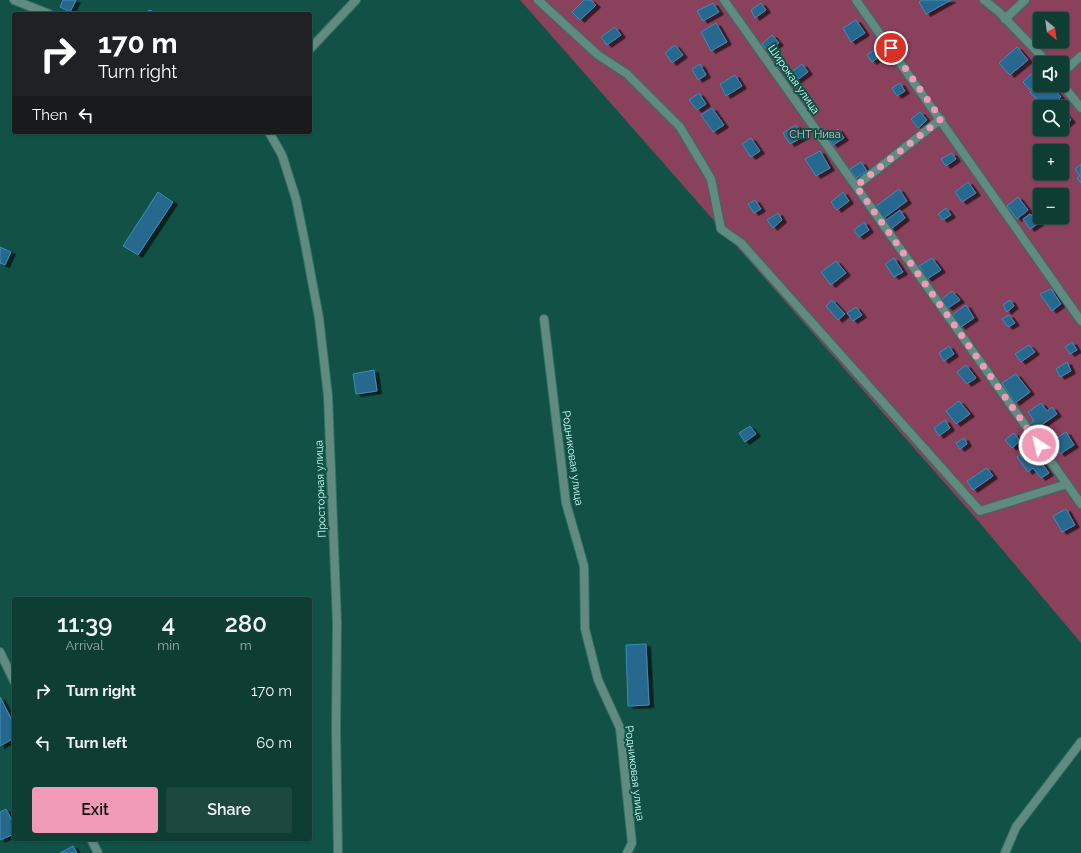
<!DOCTYPE html>
<html lang="en">
<head>
<meta charset="utf-8">
<style>
	body { margin:0; font-family:Raleway,sans-serif; background:#1c4840; color:#f1f3f6; height:100vh; display:flex; flex-direction:column; font-size:15px; white-space:nowrap }
	* { box-sizing:border-box; margin:0 }
	p { font-size:13px; color:#9baeac }
	.icon { flex:none; width:22px; height:22px; fill:none; stroke:currentColor; stroke-width:2; stroke-linecap:round; stroke-linejoin:round }
	.map { position:relative; flex:1; overflow:hidden }
	.side { position:absolute; left:12px; top:597px; width:300px; height:244px; display:flex; flex-direction:column; background:#0e3d34; border-radius:4px; box-shadow:0 1px 3px #0004,0 0 0 1px #2e564f }
	.side>* { flex:none }
	.top-card { position:absolute; left:12px; top:12px; width:300px; height:122px; border-radius:4px; box-shadow:0 1px 3px #0004,0 0 0 1px #2e564f; background:#202124; color:#fff; overflow:hidden }
	.needle { width:26px; rotate:151deg }
	.tools { position:absolute; left:1033px; top:12px; display:grid; gap:8px }
	.tools a { display:grid; place-items:center; width:36px; height:36px; border-radius:4px; background:#0e3d34; box-shadow:0 1px 3px #0004,0 0 0 1px #2e564f; font-size:20px }
	.pin { position:absolute; display:grid; place-items:center; width:34px; height:34px; color:#fff; margin:-17px; border:2px solid #fff; border-radius:50%; box-shadow:0 1px 4px #0007 }
	.me { position:absolute; width:44px; margin:-22px; rotate:325deg; stroke-linejoin:round; filter:drop-shadow(0 0 3px #0008) }
	.turn { display:flex; align-items:center; gap:14px; height:84px; padding:0 20px; font-size:18px }
	.turn .icon { width:52px; height:52px; stroke-width:2.5 }
	.turn b { display:block; font-size:28px; line-height:34px }
	.then { display:flex; align-items:center; height:38px; padding:0 20px; background:#0003; gap:8px; font-size:15px }
	.eta { display:flex; justify-content:space-evenly; align-items:center; height:68px; text-align:center }
	.eta b { font-size:24px; font-weight:600; line-height:28px }
	.cta { display:flex; gap:8px; margin-top:auto; padding:8px 20px }
	.cta a { flex:1; height:46px; border-radius:4px; background:#f09ab7; color:#111; font-size:16px; font-weight:600; line-height:46px; text-align:center }
	.cta a+a { background:#1c4840; color:#f1f3f6 }
	ul { padding:0; list-style:none }
	li { display:flex; align-items:center; gap:12px; height:52px; padding:0 20px }
	li div { flex:1 }
	li b { display:block; font-size:15px }
	li em { font-style:normal }
	.map>svg:first-child { display:block }
</style>
</head>
<body>
<div class="map">
<svg width="1081" height="853" viewBox="0 0 1081 853">
	<defs>
		<filter id="shadow"><feDropShadow dx="4.5" dy="2.5" stdDeviation="0" flood-color="#0009"/></filter>
	</defs>
	<rect width="100%" height="100%" fill="#125146"/>
	<path fill="#89415c" fill-rule="evenodd" d="M520 0H1081V643L979 522ZM1040 19H1062V41H1040ZM1040 63H1062V85H1040ZM1040 107H1062V129H1040ZM1040 151H1062V173H1040ZM1040 195H1062V217H1040Z"/>
	<path fill="#26688e" stroke="#3a8dbe" filter="url(#shadow)" d="M63 0H76L70 12 60 7Z
		M584 0H591L596 5 580 20 572 12Z
		M923 0H951L926 14 919 2Z
		M713 3 719 12 703 21 697 11Z
		M761 3 766 10 755 18 751 10Z
		M149 10 160 14H147Z
		M856 20 865 33 851 42 843 28Z
		M716 23 727 42 711 51 701 32Z
		M615 27 621 35 607 45 601 37Z
		M772 35 779 43 768 51 762 44Z
		M675 45 683 55 672 63 665 53Z
		M878 47 883 54 872 62 867 55Z
		M1017 47 1028 60 1010 75 999 63Z
		M700 64 706 75 698 80 692 69Z
		M802 64 808 72 796 81 790 73Z
		M1038 68 1040 81 1030 90 1023 82Z
		M735 75 742 86 726 96 720 84Z
		M900 83 905 91 897 96 892 88Z
		M1040 83V85H1050L1061 97 1050 107H1044L1030 92Z
		M699 93 706 104 697 110 689 100Z
		M712 108 724 125 713 132 701 115Z
		M1062 110 1071 120 1062 128Z
		M920 112 927 120 918 128 911 119Z
		M796 125 803 137 790 144 783 133Z
		M838 129 844 138 833 145 827 137Z
		M1051 129H1060L1055 133Z
		M751 138 760 151 751 157 742 144Z
		M820 151 830 168 816 176 805 159Z
		M952 153 956 159 946 166 941 159Z
		M861 162 867 171 856 178 850 169Z
		M1081 164V183L1077 178 1080 176 1075 169Z
		M968 182 976 193 962 202 955 192Z
		M899 189 907 201 884 218 875 207Z
		M158 192 173 202 138 255 123 246Z
		M843 192 849 201 837 210 831 202Z
		M1018 197 1028 210 1017 219 1007 206Z
		M1040 199V211L1034 206Z
		M755 200 761 209 754 213 748 204Z
		M946 208 951 215 943 220 938 214Z
		M900 210 905 218 891 229 885 221Z
		M778 213 782 220 773 228 767 220Z
		M1030 214 1039 223 1030 229 1023 219Z
		M864 222 869 230 859 237 854 230Z
		M0 247 11 252 5 265 0 263Z
		M894 258 903 272 894 277 885 264Z
		M932 258 941 270 927 279 919 266Z
		M836 261 846 273 831 285 821 272Z
		M1051 289 1061 304 1052 311 1040 294Z
		M952 291 960 300 948 308 941 300Z
		M832 300 845 314 838 320 826 306Z
		M1010 300 1014 306 1007 312 1003 305Z
		M966 305 974 318 961 327 952 315Z
		M856 307 862 315 853 321 847 313Z
		M1009 315 1015 323 1008 327 1002 319Z
		M1072 342 1077 350 1070 354 1065 347Z
		M1029 345 1035 352 1021 362 1015 354Z
		M949 346 954 354 944 361 939 353Z
		M1067 362 1071 371 1060 377 1056 369Z
		M966 365 976 378 967 384 957 372Z
		M374 370 377 391 356 394 353 374Z
		M1016 374 1030 392 1015 403 1002 383Z
		M959 401 970 414 956 424 946 411Z
		M1041 403 1047 411 1052 407 1057 414 1033 431 1028 425 1034 421 1028 412Z
		M945 420 950 428 939 436 934 428Z
		M750 426 756 434 745 442 739 433Z
		M1066 432 1074 445 1060 454 1052 441Z
		M1014 433 1020 441 1012 448 1005 440Z
		M964 438 967 444 960 449 956 443Z
		M1030 447 1049 473 1041 478 1033 468 1028 472 1017 457Z
		M987 468 993 476 973 490 967 481Z
		M1066 509 1075 525 1062 532 1053 516Z
		M646 644 649 705 628 706 626 645Z
		M0 697 14 724V738L0 746Z
		M6 809 14 825V834L0 840V812Z
		M73 846 77 853H60Z"/>
	<g fill="none" stroke-linecap="round" stroke-linejoin="round">
		<g stroke="#337065" stroke-width="10">
			<path id="street" d="M14 0 49 14
				M538 0 598 55 627 74 680 127 711 179 721 229 741 243 980 511 1067 484
				M724 0 1081 504
				M856 0 1081 321
				M984 0 999 12 1048 63
				M1005 19 1025 0
				M310 49 356 0
				M1062 73 1081 56
				M1062 84 1081 108
				M269 132 282 155 296 199 304 238 319 318 328 396 337 623 336 729 338 853
				M856 186 941 119
				M544 319 566 503 584 566 585 629 598 680 620 728 632 843 627 853
				M0 652 14 681
				M91 839 98 853
				M1005 853 1016 827 1081 742"/>
		</g>
		<use href="#street" stroke="#618b81" stroke-width="8"/>
	</g>
	<g fill="none" stroke-linecap="round" stroke-linejoin="round">
		<path stroke="#f09ab7" stroke-width="7" stroke-dasharray="0 12.6" d="M891 48 941 119 856 186 1039 445"/>
	</g>
	<g text-anchor="middle" stroke-width="4" stroke-linejoin="round" paint-order="stroke">
		<g font-size="11" fill="#cbfef1" stroke="#125146">
			<text transform="translate(794 79) rotate(55)" y="4">Широкая улица</text>
			<text transform="translate(573 458) rotate(82)" y="4">Родниковая улица</text>
			<text transform="translate(320 489) rotate(-92)" y="4">Просторная улица</text>
			<text transform="translate(635 773) rotate(83)" y="4">Родниковая улица</text>
		</g>
		<g font-size="11" fill="#ffa8c6" stroke="#125146">
			<text x="815" y="138">СНТ Нива</text>
		</g>
	</g>
</svg>
<div class="tools">
<a><svg class="needle" viewBox="-14 -14 28 28"><path d="M0-13l5 13h-10z" fill="#e53935"/><path d="M0 13l5-13h-10z" fill="#9baeac"/></svg></a>
<a><svg class="icon" aria-label="sound" viewBox="0 0 24 24"><path d="M4 9h4l5-4v14l-5-4H4zM17 9q2 3 0 6"/></svg></a>
<a><svg class="icon" aria-label="search" viewBox="0 0 24 24"><circle cx="10" cy="10" r="6"/><path d="M15 15l6 6"/></svg></a>
<a>+</a>
<a>−</a>
</div>
<div class="pin" style="left:891px;top:48px;background:#d93025"><svg class="icon" aria-label="arrive" viewBox="0 0 24 24"><path d="M6 21V4h12l-3 4 3 4H6"/></svg></div>
<svg class="me" style="left:1039px;top:445px" viewBox="-20 -20 40 40"><circle r="17" fill="#f09ab7" stroke="#fff" stroke-width="3"/><path d="M0-11L8 9 0 5-8 9z" fill="#fff"/></svg>
<div class="top-card">
<div class="turn"><svg class="icon" aria-label="right" viewBox="0 0 24 24"><path d="M7 20v-9h11M14 6l5 5-5 5"/></svg><div><b>170 m</b>Turn right</div></div>
<div class="then">Then<svg class="icon" aria-label="left" viewBox="0 0 24 24"><path d="M17 20v-9H6M10 6l-5 5 5 5"/></svg></div>
</div>
<section class="side">
<div class="eta">
<div><b>11:39</b><p>Arrival</p></div>
<div><b>4</b><p>min</p></div>
<div><b>280</b><p>m</p></div>
</div>
<ul>
<li><svg class="icon" aria-label="right" viewBox="0 0 24 24"><path d="M7 20v-9h11M14 6l5 5-5 5"/></svg><div><b>Turn right</b></div><em>170 m</em></li>
<li><svg class="icon" aria-label="left" viewBox="0 0 24 24"><path d="M17 20v-9H6M10 6l-5 5 5 5"/></svg><div><b>Turn left</b></div><em>60 m</em></li>
</ul>
<div class="cta"><a>Exit</a><a>Share</a></div>
</section>
</div>
</body>
</html>
